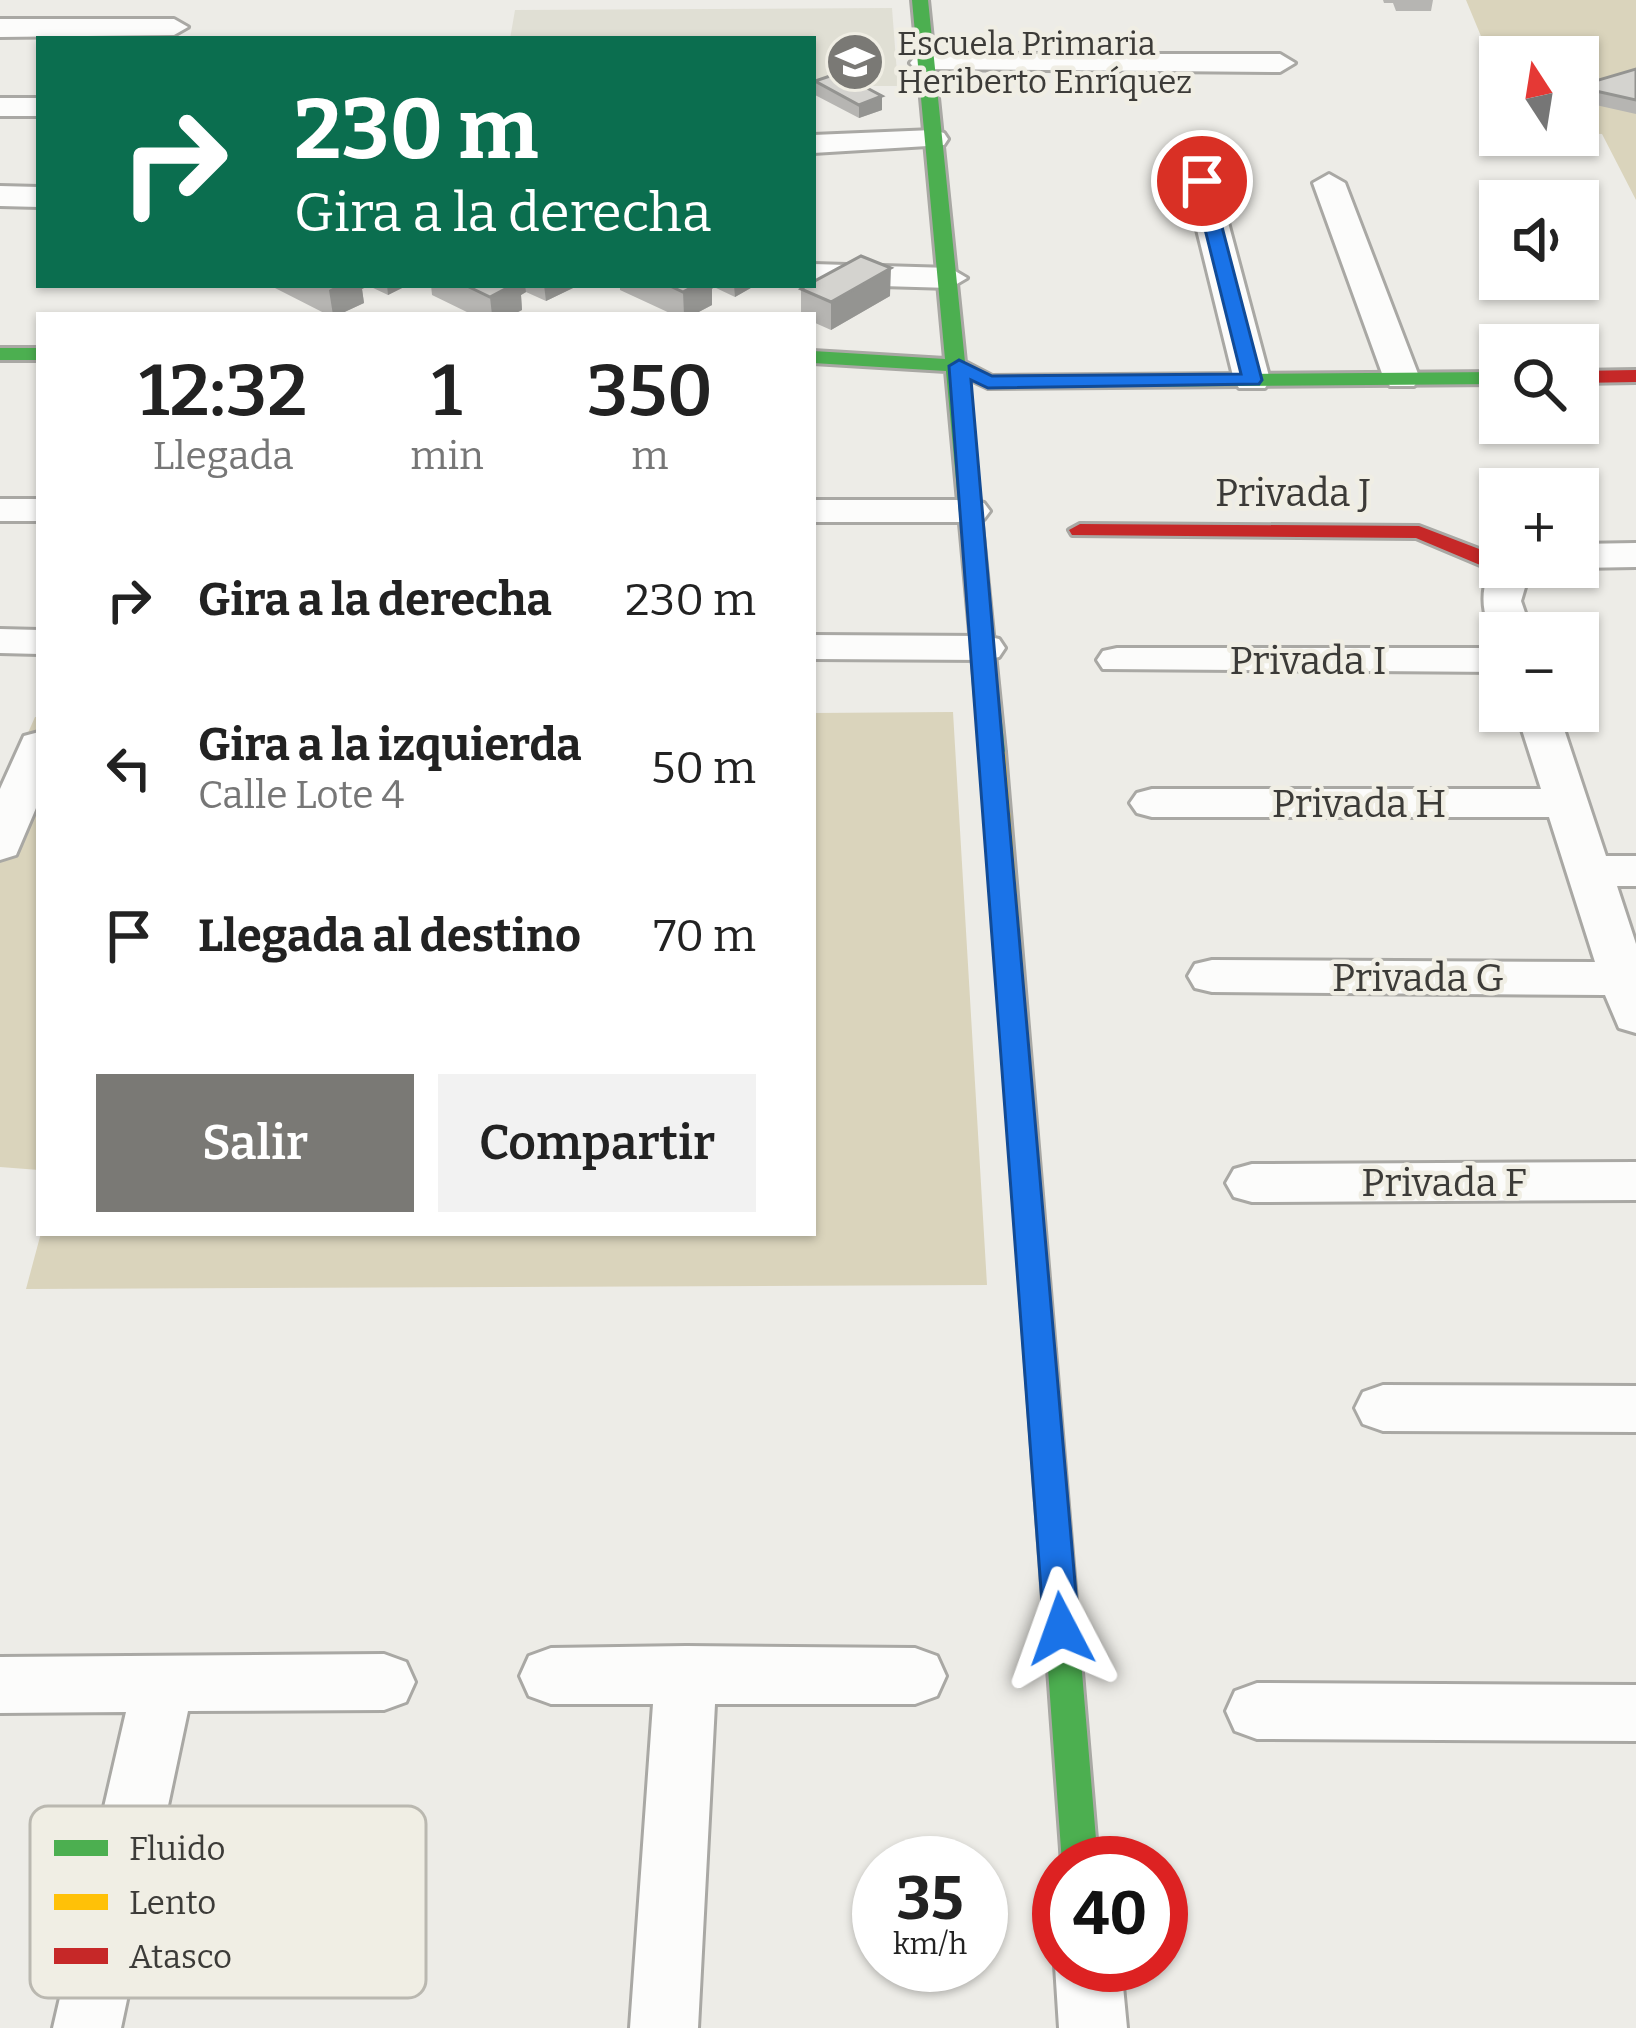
<!DOCTYPE html>
<html lang="es">
<head>
<meta charset="utf-8">
<style>
	body { margin:0; font-family:Bitter,serif; background:#f2f2f2; color:#222; height:100vh; display:flex; flex-direction:column; font-size:45px; white-space:nowrap }
	* { box-sizing:border-box; margin:0 }
	p { font-size:39px; color:#767676 }
	.icon { flex:none; width:66px; height:66px; fill:none; stroke:currentColor; stroke-width:2; stroke-linecap:round; stroke-linejoin:round }
	.map { position:relative; flex:1; overflow:hidden }
	.panel { position:absolute; left:36px; top:312px; width:780px; height:924px; display:flex; flex-direction:column; background:#fff; border-radius:0px; box-shadow:0 3px 9px #0004 }
	.panel>* { flex:none }
	.banner { position:absolute; left:36px; top:36px; width:780px; height:252px; border-radius:0px; box-shadow:0 3px 9px #0004; background:#0b6e4f; color:#fff; overflow:hidden }
	.needle { width:78px; rotate:348deg }
	.buttons { position:absolute; left:1479px; top:36px; display:grid; gap:24px }
	.buttons a { display:grid; place-items:center; width:120px; height:120px; border-radius:0px; background:#fff; box-shadow:0 3px 9px #0004; font-size:60px }
	.speed { position:absolute; left:852px; top:1836px; display:flex; gap:24px; font-size:60px; font-weight:700; text-align:center }
	.speed>* { display:grid; place-content:center; width:156px; height:156px; border-radius:50%; background:#fff; box-shadow:0 3px 9px #0004; line-height:1 }
	.speed small { font-size:30px; font-weight:400 }
	.speed .limit { border:18px solid #d22; background:#fff; color:#111 }
	.pin { position:absolute; display:grid; place-items:center; width:102px; height:102px; color:#fff; margin:-51px; border:6px solid #fff; border-radius:50%; box-shadow:0 3px 12px #0007 }
	.me { position:absolute; width:132px; margin:-66px; rotate:356deg; stroke-linejoin:round; filter:drop-shadow(0 0 9px #0008) }
	.turn { display:flex; align-items:center; gap:42px; height:252px; padding:0 60px; font-size:54px }
	.turn .icon { width:156px; height:156px; stroke-width:2.5 }
	.turn b { display:block; font-size:84px; line-height:102px }
	.eta { display:flex; justify-content:space-evenly; align-items:center; height:204px; text-align:center }
	.eta b { font-size:72px; font-weight:600; line-height:84px }
	.cta { display:flex; gap:24px; margin-top:auto; padding:24px 60px }
	.cta a { flex:1; height:138px; border-radius:0px; background:#7a7975; color:#fff; font-size:48px; font-weight:600; line-height:138px; text-align:center }
	.cta a+a { background:#f2f2f2; color:#222 }
	ul { padding:0; list-style:none }
	li { display:flex; align-items:center; gap:36px; height:168px; padding:0 60px }
	li div { flex:1 }
	li b { display:block; font-size:45px }
	li em { font-style:normal }
	.map>svg:first-child { display:block }
</style>
</head>
<body>
<div class="map">
<svg width="1636" height="2028" viewBox="0 0 1636 2028">
	<rect width="100%" height="100%" fill="#edece7"/>
	<path fill="#e0dfd4" d="M892 8 898 86H813V39H510L515 10Z"/>
	<path fill="#dad4bc" d="M1466 0H1636V200L1602 134 1578 133V57H1500V82Z
		M953 712 987 1285 26 1289 41 1233H813V713Z
		M35 717H39V1170L0 1167V796Z"/>
	<g fill="none" stroke-linecap="round" stroke-linejoin="round">
		<g stroke="#a9a8a4" stroke-width="6">
			<path id="street" d="M0 19H174L188 27 174 35 0 37Z
				M925 54H1280L1295 63 1280 72 915 69 910 63 915 57Z
				M0 98H39V116H0Z
				M933 130 944 133 948 139 944 145 813 153V135Z
				M1201 172 1217 181 1270 380 1265 388H1239L1234 380 1185 181Z
				M1329 174 1345 183 1420 379 1414 386H1390L1384 379 1313 183Z
				M0 186 39 187V207L0 206Z
				M813 264 950 268 967 278 950 288 813 284Z
				M0 499H39V521H0Z
				M813 500H971L984 503 990 511 984 519 971 522H813Z
				M1636 543V567L1578 568 1575 567 1578 544Z
				M1500 558V567H1531L1521 601 1532 633H1500V642C1479 620 1477 580 1500 558Z
				M0 629 39 630V654L0 653Z
				M813 635 985 636 999 639 1005 648 999 657 985 660 813 659Z
				M1117 648H1500V672L1103 669 1097 660 1103 651Z
				M1516 711H1558L1606 856H1636V886H1617L1636 944V1033L1619 1028 1605 995 1212 992 1195 988 1188 976 1195 964 1212 960 1595 962 1549 817H1152L1137 813 1130 803 1137 793 1152 789H1541Z
				M39 732V801L16 855 0 860V789L24 736Z
				M1636 1162V1200L1252 1202 1234 1197 1226 1183 1234 1169 1252 1164Z
				M1383 1385 1636 1386V1432L1383 1431 1363 1424 1355 1408 1363 1392Z
				M686 1646 915 1648 937 1656 946 1676 937 1696 915 1704H715L698 2028H630L653 1704H551L529 1696 520 1676 529 1656 551 1648Z
				M384 1654 406 1662 415 1682 406 1702 384 1710 188 1711 121 2028H53L126 1712 0 1713V1657Z
				M1257 1683 1636 1685V1741L1257 1739 1235 1731 1226 1711 1235 1691Z
				M1059 1954V1965H1121L1127 2028H1059L1055 1965Z"/>
		</g>
		<g stroke="#a9a8a4" stroke-width="6">
			<path id="fast" d="M912 0H928L965 362 992 376 1500 372V384L988 388 967 378 1005 752 993 760 981 752 946 371 813 363V351L945 359Z
				M0 348H39V360H0Z
				M1040 1338 1051 1341 1055 1350 1098 1863H1062L1025 1350 1029 1341Z"/>
		</g>
		<g stroke="#a9a8a4" stroke-width="6">
			<path id="slow" d="M993 744 1005 752 1055 1350 1051 1359 1040 1362 1029 1359 1025 1350 981 752Z"/>
		</g>
		<g stroke="#a9a8a4" stroke-width="6">
			<path id="jam" d="M1636 370V382L1578 383V371Z
				M1080 524 1419 526 1500 557V567H1510L1492 570 1416 538 1072 535 1069 530Z"/>
		</g>
		<use href="#street" fill="#fcfcfb" fill-rule="evenodd"/>
		<use href="#fast" fill="#4caf50" fill-rule="evenodd"/>
		<use href="#slow" fill="#ffc107" fill-rule="evenodd"/>
		<use href="#jam" fill="#c62828" fill-rule="evenodd"/>
	</g>
	<path fill="#b6b5b2" d="M1383 0H1433L1431 11H1396L1393 3H1384Z
		M1636 69V114L1578 101V86Z
		M815 81 882 110 859 118 815 95Z
		M275 285H408L388 295 369 286 362 289 364 303 338 315H328L275 288Z
		M431 285H573V288L546 301 526 292 521 295 522 310 512 315H473L432 295Z
		M620 285H756L735 297 714 287 712 289V305L693 315H674L620 290Z
		M801 289 890 296 831 330 813 322V315H801Z"/>
	<path fill="#949491" d="M882 96V110L859 118V105Z
		M891 268 890 296 831 330V302Z
		M338 285H369L362 289 364 303 338 315H333L329 290Z
		M387 285H408L388 295Z
		M505 285H525L526 292 521 295 522 310 512 315H492L490 297Z
		M544 285H573V288L546 301Z
		M696 285H714L712 289V305L693 315H684L683 292Z
		M734 285H756L735 297Z"/>
	<path fill="#d4d3cf" stroke="#949491" stroke-width="3" d="M1636 69V100L1578 87V86Z
		M839 73 882 96 859 105 815 81Z
		M861 256 891 268 831 302 801 289 807 285H813V282Z
		M465 285H513L490 297Z
		M668 285H696L683 292Z"/>
	<path fill="#1a73e8" stroke="#114b97" stroke-width="3" d="M1202 175 1210 181 1262 380 1259 384 988 388 971 380 1079 1629 1074 1640 1061 1645 1049 1640 1044 1629 949 366 959 360 992 376 1241 374 1193 181Z"/>
	<defs>
		<g id="school-disc" transform="scale(3)"><circle r="9.5" fill="#7a7975" stroke="#f0eee4"/><path d="M0-5L7-2L0 1L-7-2ZM-4 1L0 2.5L4 1V4Q0 6-4 4Z" fill="#fff"/></g>
	</defs>
	<g fill-rule="evenodd">
		<use href="#school-disc" x="855" y="62"/>
	</g>
	<g text-anchor="middle" stroke-width="9" stroke-linejoin="round" paint-order="stroke">
		<g font-size="33" fill="#3c3b38" stroke="#f0eee4" text-anchor="start">
			<text x="897" y="55">Escuela Primaria<tspan x="897" dy="38">Heriberto Enríquez</tspan></text>
		</g>
		<g font-size="39" fill="#3c3b38" stroke="#f0eee4">
			<text x="1293" y="506">Privada J</text>
			<text x="1308" y="674">Privada I</text>
			<text x="1359" y="817">Privada H</text>
			<text x="1418" y="991">Privada G</text>
			<text x="1444" y="1196">Privada F</text>
		</g>
	</g>
	<rect x="30" y="1806" width="396" height="192" rx="18" fill="#f0eee4" stroke="#bab8b0" stroke-width="3"/>
	<rect x="54" y="1840" width="54" height="16" fill="#4caf50"/>
	<rect x="54" y="1894" width="54" height="16" fill="#ffc107"/>
	<rect x="54" y="1948" width="54" height="16" fill="#c62828"/>
	<g font-size="33" fill="#3c3b38">
		<text x="129" y="1860">Fluido</text>
		<text x="129" y="1914">Lento</text>
		<text x="129" y="1968">Atasco</text>
	</g>
</svg>
<div class="buttons">
<a><svg class="needle" viewBox="-14 -14 28 28"><path d="M0-13l5 13h-10z" fill="#e53935"/><path d="M0 13l5-13h-10z" fill="#767676"/></svg></a>
<a><svg class="icon" aria-label="sound" viewBox="0 0 24 24"><path d="M4 9h4l5-4v14l-5-4H4zM17 9q2 3 0 6"/></svg></a>
<a><svg class="icon" aria-label="search" viewBox="0 0 24 24"><circle cx="10" cy="10" r="6"/><path d="M15 15l6 6"/></svg></a>
<a>+</a>
<a>−</a>
</div>
<div class="speed"><div>35<small>km/h</small></div><div class="limit">40</div></div>
<div class="pin" style="left:1202px;top:181px;background:#d93025"><svg class="icon" aria-label="arrive" viewBox="0 0 24 24"><path d="M6 21V4h12l-3 4 3 4H6"/></svg></div>
<svg class="me" style="left:1061px;top:1629px" viewBox="-20 -20 40 40"><path d="M0-17L14 15 0 8-14 15z" fill="#1a73e8" stroke="#fff" stroke-width="4"/></svg>
<div class="banner">
<div class="turn"><svg class="icon" aria-label="right" viewBox="0 0 24 24"><path d="M7 20v-9h11M14 6l5 5-5 5"/></svg><div><b>230 m</b>Gira a la derecha</div></div>
</div>
<section class="panel">
<div class="eta">
<div><b>12:32</b><p>Llegada</p></div>
<div><b>1</b><p>min</p></div>
<div><b>350</b><p>m</p></div>
</div>
<ul>
<li><svg class="icon" aria-label="right" viewBox="0 0 24 24"><path d="M7 20v-9h11M14 6l5 5-5 5"/></svg><div><b>Gira a la derecha</b></div><em>230 m</em></li>
<li><svg class="icon" aria-label="left" viewBox="0 0 24 24"><path d="M17 20v-9H6M10 6l-5 5 5 5"/></svg><div><b>Gira a la izquierda</b><p>Calle Lote 4</p></div><em>50 m</em></li>
<li><svg class="icon" aria-label="arrive" viewBox="0 0 24 24"><path d="M6 21V4h12l-3 4 3 4H6"/></svg><div><b>Llegada al destino</b></div><em>70 m</em></li>
</ul>
<div class="cta"><a>Salir</a><a>Compartir</a></div>
</section>
</div>
</body>
</html>
